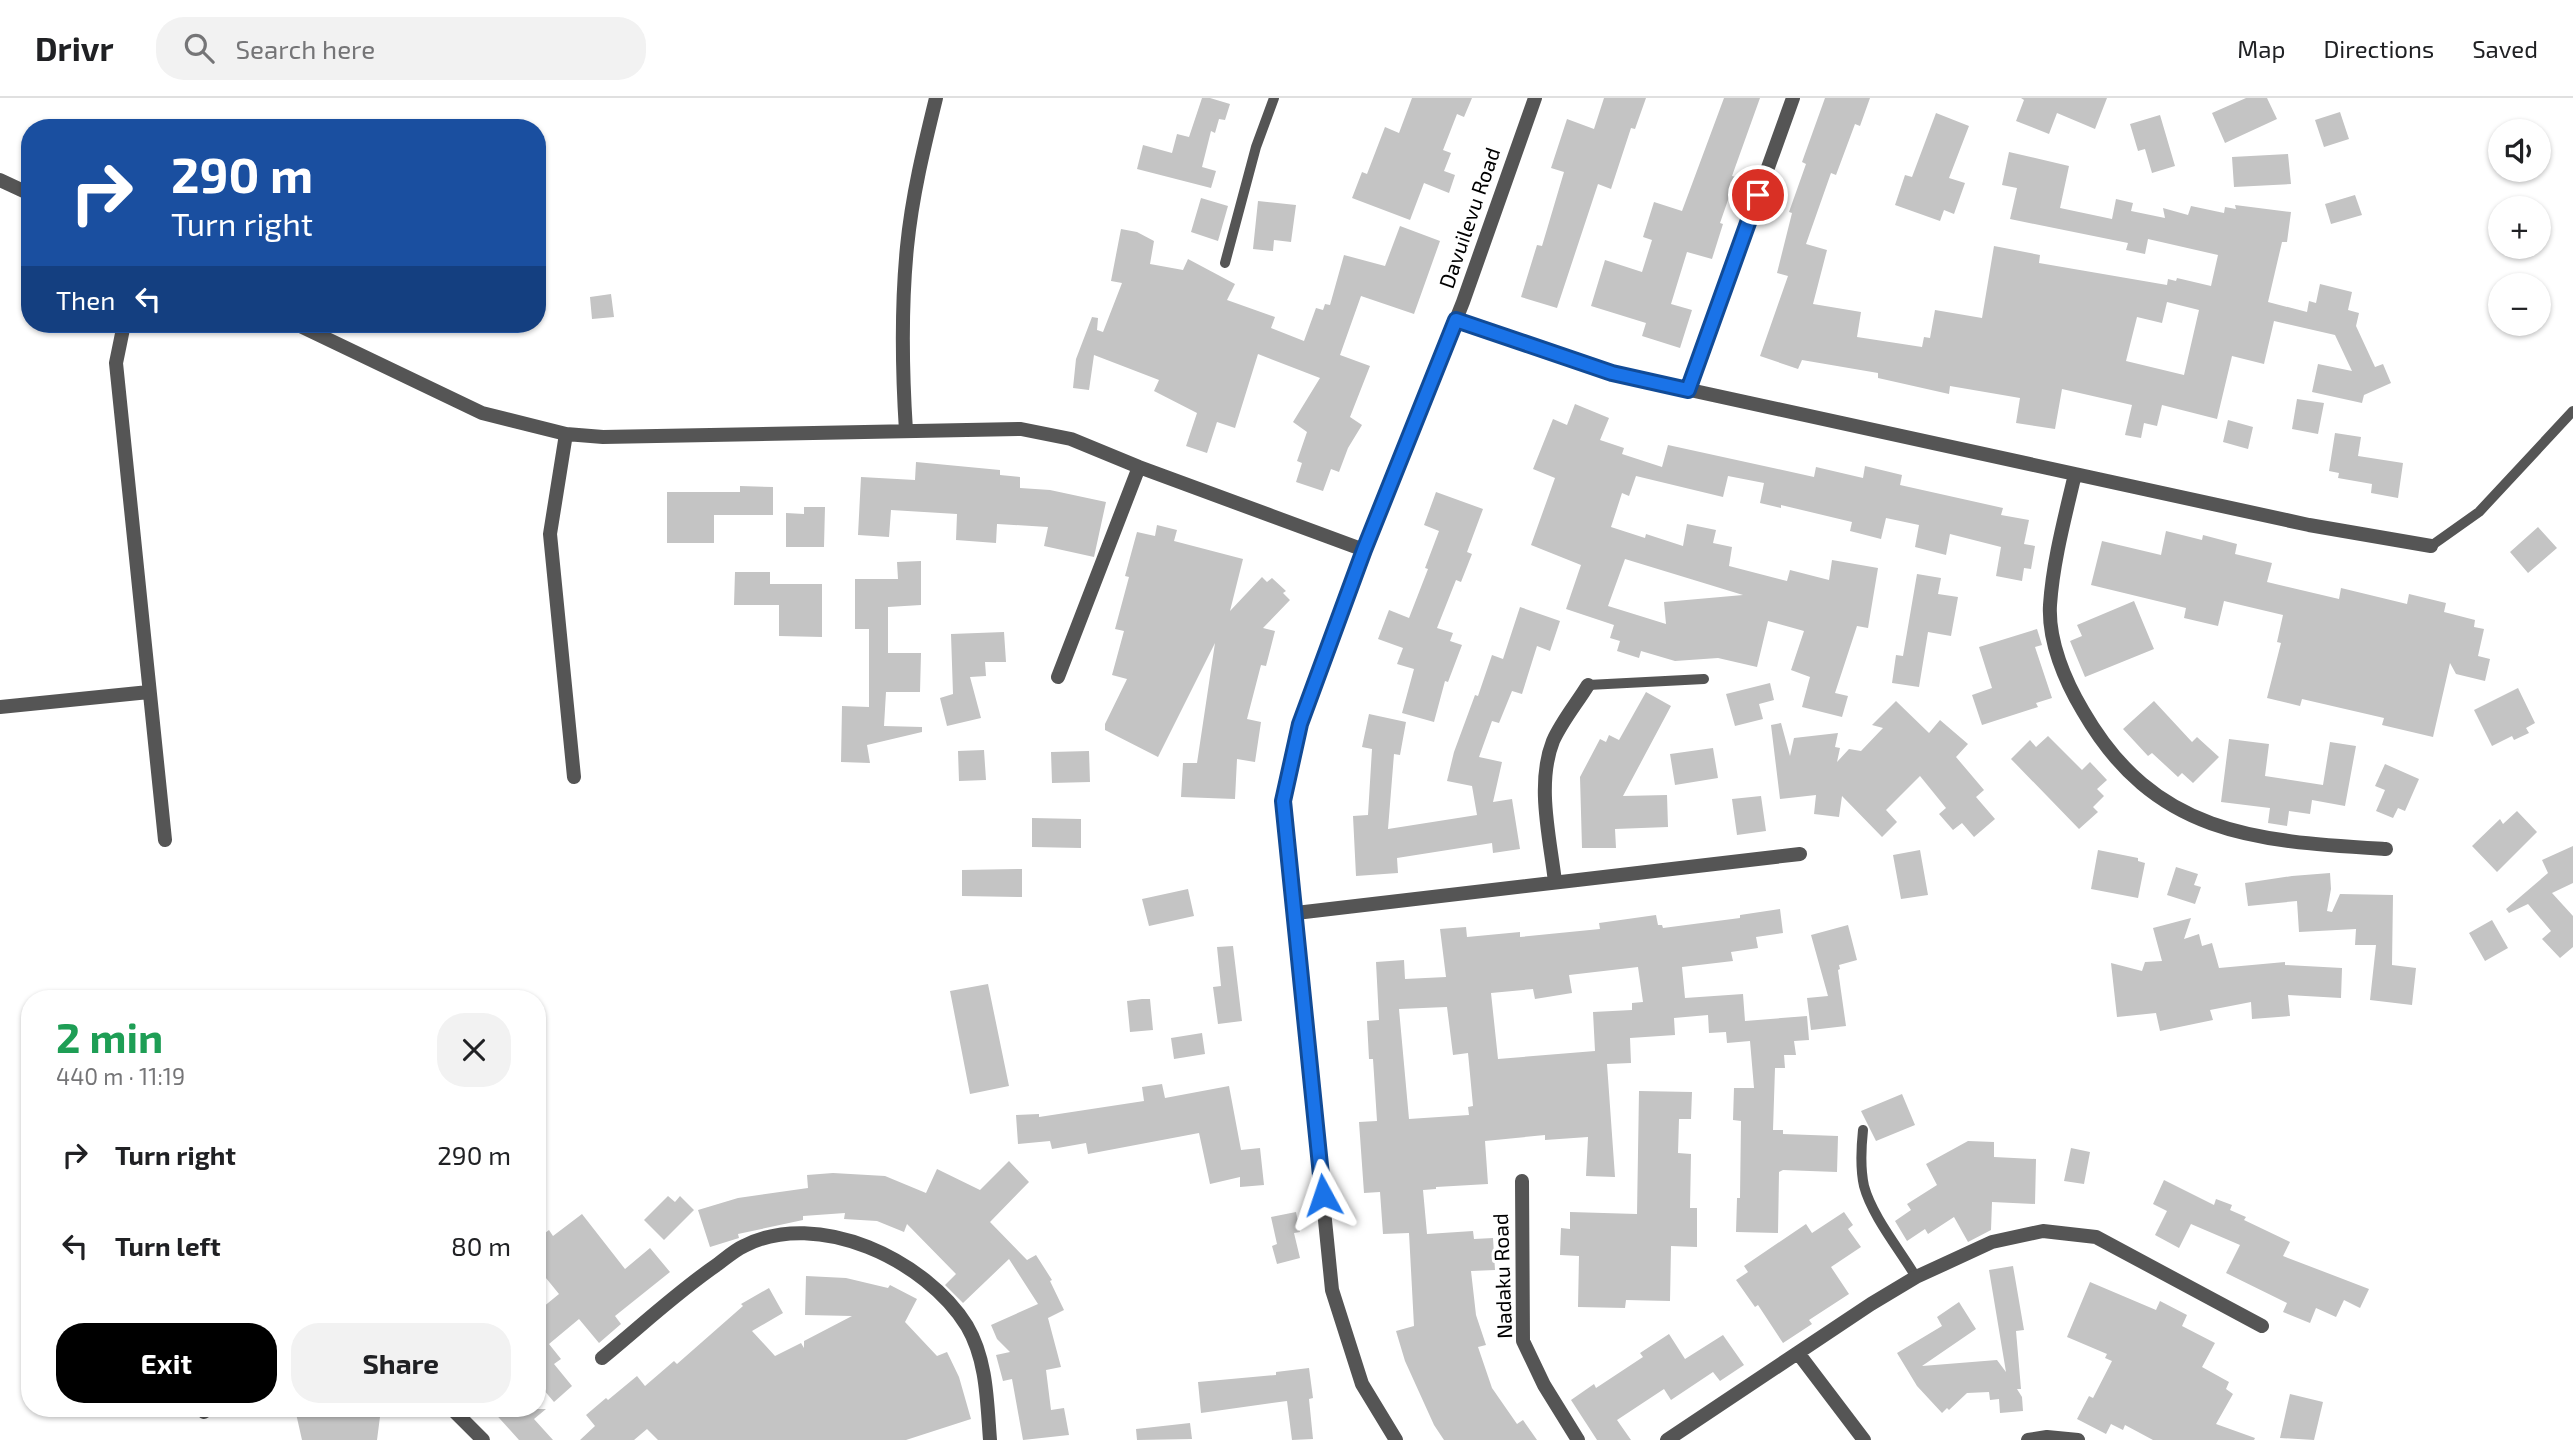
<!DOCTYPE html>
<html lang="en">
<head>
<meta charset="utf-8">
<style>
	body { margin:0; font-family:"Exo 2",sans-serif; background:#f2f2f2; color:#202124; height:100vh; display:flex; flex-direction:column; font-size:26px; white-space:nowrap }
	* { box-sizing:border-box; margin:0 }
	p { font-size:23px; color:#757577 }
	.icon { flex:none; width:38px; height:38px; fill:none; stroke:currentColor; stroke-width:2; stroke-linecap:round; stroke-linejoin:round }
	.map { position:relative; flex:1; overflow:hidden }
	.sheet { position:absolute; left:21px; top:892px; width:525px; height:427px; display:flex; flex-direction:column; background:#fff; border-radius:28px; box-shadow:0 2px 5px #0004 }
	.sheet>* { flex:none }
	.banner { position:absolute; left:21px; top:21px; width:525px; height:214px; border-radius:28px; box-shadow:0 2px 5px #0004; background:#1a4fa0; color:#fff; overflow:hidden }
	.controls { position:absolute; left:2488px; top:21px; display:grid; gap:14px }
	.controls a { display:grid; place-items:center; width:63px; height:63px; border-radius:50%; background:#fff; box-shadow:0 2px 5px #0004; font-size:35px }
	.pin { position:absolute; display:grid; place-items:center; width:60px; height:60px; color:#fff; margin:-30px; border:4px solid #fff; border-radius:50%; box-shadow:0 2px 7px #0007 }
	.me { position:absolute; width:77px; margin:-38px; rotate:355deg; stroke-linejoin:round; filter:drop-shadow(0 0 5px #0008) }
	.turn { display:flex; align-items:center; gap:24px; height:147px; padding:0 35px; font-size:32px }
	.turn .icon { width:91px; height:91px; stroke-width:2.5 }
	.turn b { display:block; font-size:49px; line-height:60px }
	.then { display:flex; align-items:center; height:66px; padding:0 35px; background:#0003; gap:14px; font-size:26px }
	.round { display:grid; place-items:center; flex:none; width:74px; height:74px; border-radius:28px; background:#f2f2f2 }
	.head { display:flex; align-items:center; justify-content:space-between; height:119px; padding:0 35px }
	h1 { font-size:42px; font-weight:700; line-height:52px; color:#1e9e55 }
	.cta { display:flex; gap:14px; margin-top:auto; padding:14px 35px }
	.cta a { flex:1; height:80px; border-radius:28px; background:#000; color:#fff; font-size:28px; font-weight:700; line-height:80px; text-align:center }
	.cta a+a { background:#f2f2f2; color:#202124 }
	ul { padding:0; list-style:none }
	li { display:flex; align-items:center; gap:21px; height:91px; padding:0 35px }
	li div { flex:1 }
	li b { display:block; font-size:26px }
	li em { font-style:normal }
	header { display:flex; align-items:center; gap:42px; box-sizing:border-box; height:98px; padding:0 35px; background:#fff; border-bottom:2px solid #e0e0e0 }
	header strong { font-size:33px }
	nav { display:flex; gap:38px; margin-inline-start:auto; font-size:24px }
	.search { width:490px; height:63px; background:#f2f2f2; display:flex; align-items:center; gap:18px; box-sizing:border-box; padding:0 24px; border-radius:28px; color:#757577; font-size:26px }
	.map>svg:first-child { display:block }
</style>
</head>
<body>
<header>
<strong>Drivr</strong>
<div class="search"><svg class="icon" aria-label="search" viewBox="0 0 24 24"><circle cx="10" cy="10" r="6"/><path d="M15 15l6 6"/></svg>Search here</div>
<nav><a>Map</a><a>Directions</a><a>Saved</a></nav>
</header>
<div class="map">
<svg width="2573" height="1342" viewBox="0 0 2573 1342">
	<rect width="100%" height="100%" fill="#fff"/>
	<path fill="#c4c4c4" fill-rule="evenodd" d="M1202 0H1210L1230 6 1225 22 1219 21 1215 35 1211 33 1202 69 1216 73 1211 90 1137 71 1143 47 1172 55 1177 36 1189 39Z
		M1412 0H1472L1464 19 1457 16 1443 52 1451 55 1444 73 1455 77 1449 95 1424 85 1410 122 1352 100 1362 74 1367 76 1385 29 1399 35Z
		M1604 0H1646L1635 31 1631 30 1611 91 1598 86 1557 210 1521 199 1537 147 1542 148 1564 74 1551 70 1567 21 1594 31Z
		M1724 0H1760L1732 78 1736 79 1720 125 1723 126 1712 161 1687 154 1671 206 1692 212 1680 250 1642 238 1646 225 1591 208 1605 162 1642 174 1652 142 1643 139 1654 104 1682 113Z
		M1825 0H1870L1860 28 1855 26 1836 77 1831 75 1806 146 1827 152 1813 206 1861 214 1857 239 1922 249 1924 239 1930 240 1935 212 1982 220 1994 148 2040 157 2039 165 2167 187 2168 181 2176 183 2177 180 2211 188 2218 157 2148 141 2145 156 2126 152 2128 145 2010 121 2017 90 2002 87 2009 54 2069 68 2060 110 2112 121 2116 101 2133 105 2131 113 2165 120 2163 110 2188 117 2191 108 2224 115 2225 109 2236 111 2235 107 2291 114 2287 144H2282L2268 204 2307 214 2309 203 2316 205 2320 186 2352 194 2348 212 2359 215 2356 228 2375 269 2383 266 2391 285 2364 297 2362 305 2312 294 2318 266 2352 273 2335 237 2274 223 2264 266 2232 258 2217 321 2162 307 2157 328 2144 325 2141 340 2125 337 2132 307 2062 291 2055 331 2016 325 2020 300 1950 288 1949 296 1878 280V275L1802 262 1798 271 1760 258 1788 178 1777 175 1792 115 1789 114 1806 66 1802 64ZM2167 204 2199 212 2184 277 2126 263 2137 219 2162 225Z
		M2107 0 2095 31 2057 15 2049 36 2016 23 2024 2 2021 0Z
		M2246 0H2267L2277 21 2225 45 2212 15Z
		M2340 14 2349 41 2324 49 2315 22Z
		M1936 15 1969 28 1949 80 1965 85 1954 116 1944 112 1940 123 1895 107 1905 77 1912 79Z
		M2160 17 2175 68 2152 75 2145 51 2138 53 2130 26Z
		M2288 56 2291 86 2234 89 2232 59Z
		M2355 97 2362 117 2331 126 2325 106Z
		M1201 100 1228 108 1218 143 1191 134Z
		M1258 103 1296 107 1291 144 1274 142 1273 153 1253 151Z
		M1400 128 1440 143 1414 216 1361 198 1340 257 1370 268 1350 319 1362 327 1348 350 1339 374 1331 371 1323 393 1296 384 1302 365 1297 363 1307 334 1293 324 1320 280 1258 256 1235 330 1217 324 1207 355 1186 348 1197 315 1154 293 1159 282 1094 257 1089 292 1073 290 1076 261 1092 219 1098 220 1097 232 1103 234 1122 185 1111 183 1121 131 1137 134 1154 143 1150 166 1183 172 1188 161 1235 186 1227 202 1275 219 1271 230 1304 243 1316 210 1323 212 1325 206 1330 207 1344 157 1385 168Z
		M611 196 614 219 592 221 590 199Z
		M2297 301 2324 305 2318 336 2292 331Z
		M1575 306 1609 320 1600 342 1624 350 1622 356 1662 369 1668 347 1814 379 1816 369 1863 380 1865 368 1902 377 1900 387 2003 410 2001 417 2029 422 2024 446 2035 448 2031 471 2024 470 2022 483 1996 478 2001 449 1950 436 1946 457 1915 449 1919 427 1886 420 1881 441 1850 433 1852 424 1781 407V410L1760 405 1764 385 1728 378 1723 399 1636 378 1629 398 1622 395 1611 429 1645 440 1646 436 1683 448 1687 426 1716 432 1713 445 1732 449 1729 468 1787 483 1790 472 1829 482 1832 462 1878 470 1868 530 1857 528 1835 595 1848 598 1842 619 1802 609 1810 579 1791 572 1804 533 1768 523 1757 569 1718 560 1675 563 1641 553 1639 560 1617 553 1620 543 1610 540 1614 527 1566 511 1581 467 1531 447 1555 380 1533 371 1553 321 1567 327ZM1625 461 1743 497 1664 504 1666 526 1608 508Z
		M2228 322 2253 329 2248 351 2223 344Z
		M2335 335 2361 339 2358 358 2403 365 2398 400 2371 395 2372 386 2338 380 2339 375 2329 373Z
		M916 364 1000 372V377L1020 379V390L1050 392 1106 404 1094 459 1044 448 1048 429 997 426 996 445 956 442 957 416 891 412 889 439 858 437 861 379 915 382Z
		M740 388 773 389V417H714V445H667V394H740Z
		M1436 394 1483 411 1467 454 1472 456 1461 484 1456 482 1437 530 1453 535 1450 543 1462 547 1448 584 1445 583 1434 624 1402 615 1414 571 1397 566 1403 550 1378 541 1389 512 1409 520 1428 471 1425 470 1439 433 1424 427Z
		M804 409H825L824 449H786V415L804 416Z
		M1157 427 1177 432 1174 443 1243 461 1230 513 1262 479 1267 484 1272 480 1286 493 1283 495 1290 502 1263 530 1275 533 1266 568 1261 567 1247 621 1261 624 1255 664 1237 661 1235 701 1181 699 1183 665H1197L1215 545 1158 659 1105 632V626L1127 581 1112 577 1124 533 1115 531 1129 479 1125 478 1137 434 1155 438Z
		M2538 429 2557 450 2528 475 2510 454Z
		M2166 433 2202 442 2203 437 2237 446 2235 456 2272 465 2267 484 2339 501 2341 490 2407 506 2409 496 2446 505 2444 514 2475 522 2474 529 2484 531 2478 558 2490 561 2485 583 2456 576 2450 565 2433 639 2382 627 2384 620 2302 601 2300 608 2267 600 2281 545 2277 544 2283 517 2224 503 2218 528 2184 520 2186 510 2091 487 2102 443 2161 457Z
		M921 463V507L888 509V555H921L920 594H886L884 628 922 629V634L867 647 870 665 841 664 842 608 869 609V531H855V481H898L897 464Z
		M735 474H770V486H822V539L779 538V507H734Z
		M1917 476 1941 480 1938 496 1958 499 1951 538 1928 534 1919 589 1892 585 1896 557 1903 558Z
		M2134 503 2154 551 2085 579 2070 543 2082 538 2077 527Z
		M1520 509 1560 523 1550 553 1537 548 1522 596 1512 593 1499 625 1492 623 1479 659 1502 664 1493 704 1512 701 1520 751 1493 755 1492 745 1397 760 1398 775 1356 778 1353 718 1368 717 1372 651 1362 649 1369 616 1406 624 1400 657 1394 656 1388 731 1477 717 1472 688 1447 683 1454 654 1475 597 1478 598 1492 557 1503 561Z
		M2037 531 2042 547 2035 549 2052 600 2036 605 2038 609 1982 627 1972 597 1992 590 1979 549Z
		M1004 534 1006 564H985L986 578 970 579 981 620 947 628 940 600 953 596 951 536Z
		M1770 585 1774 602 1759 606 1763 621 1735 628 1726 596Z
		M2518 590 2535 625 2526 630 2529 635 2514 642 2512 638 2492 648 2474 612Z
		M1646 594 1671 608 1623 698 1667 697 1668 729 1615 731 1616 750H1582L1580 679 1600 641 1606 644 1609 637 1619 642Z
		M1896 603 1929 635 1940 622 1968 646 1956 659 1984 692 1976 699 1995 721 1974 739 1962 725 1953 732 1939 716 1946 710 1920 678 1886 712 1897 724 1882 739 1842 698 1839 719 1814 716 1816 697 1780 701 1771 627 1781 625 1790 658 1794 640 1838 635 1835 649 1840 650 1837 664 1849 651 1861 653 1883 630 1872 627Z
		M2154 603 2192 644 2197 639 2219 659 2193 685 2182 675 2178 679 2152 655 2148 658 2123 631Z
		M2048 638 2082 672 2090 664 2107 682 2097 691 2104 698 2093 709 2098 714 2079 731 2011 661 2030 642 2036 649Z
		M2229 641 2269 646 2265 678 2323 687 2330 644 2356 648 2345 708 2312 702 2310 716 2289 713 2287 728 2268 725 2270 710 2221 704Z
		M1713 650 1718 680 1675 687 1670 656Z
		M984 652 986 682 959 683 958 653Z
		M1089 653 1090 684 1052 685 1051 654Z
		M2385 666 2419 681 2405 713 2398 710 2393 720 2376 713 2385 692 2375 688Z
		M1761 698 1766 733 1737 737 1732 701Z
		M2517 713 2537 734 2497 774 2472 748 2500 721 2503 726Z
		M1032 720 1081 721V750L1032 749Z
		M2573 748V785L2552 795 2573 818V849L2560 860 2542 841 2551 833 2528 806 2509 815 2506 811 2548 775 2542 762Z
		M1920 752 1928 797 1901 801 1893 757Z
		M2098 752 2138 760V763L2145 765 2138 800 2091 791Z
		M2176 769 2198 776 2194 787 2201 789 2195 806 2167 797Z
		M1022 771V799L962 798V772Z
		M2330 775 2331 791 2327 813 2332 814 2340 796 2393 797 2392 867 2416 870 2412 907 2370 902 2376 847H2355L2356 831 2299 834 2297 803 2248 808 2245 785 2292 778Z
		M1188 791 1194 818 1149 828 1142 801Z
		M1780 811 1783 835 1756 839 1758 850 1731 854 1733 863 1682 869 1685 900 1743 896 1745 923 1807 918 1809 942 1794 943 1796 957H1784L1785 970H1775L1773 1032H1783V1036L1838 1038 1837 1074 1783 1072 1779 1074 1778 1135 1736 1134 1737 1100H1740L1741 1023 1733 1022 1734 990H1754L1750 943 1727 945 1726 934 1709 935 1708 917 1674 920 1675 937 1630 940 1631 965 1607 966 1615 1079 1586 1078 1588 1039 1545 1042V1037L1485 1043 1488 1086 1436 1089V1091L1423 1092 1427 1136 1473 1133 1474 1141 1493 1140 1495 1172 1471 1173 1476 1217 1486 1247 1478 1249 1492 1290 1517 1326 1523 1322 1537 1342H1444L1434 1327 1405 1263 1396 1233 1414 1228 1409 1135 1383 1136 1380 1094 1364 1095 1359 1024 1377 1023 1373 961H1369L1367 923 1379 922 1376 864 1404 862 1405 881 1446 879 1440 831 1466 829 1467 839 1520 834V839L1600 831 1599 825 1656 817 1658 827H1662L1663 830 1740 820V817ZM1638 869 1643 904 1632 905V912L1593 914 1595 953 1498 961 1491 895 1533 891 1535 901 1572 895 1569 877ZM1447 909 1453 957 1468 955 1473 1008 1468 1009 1469 1017 1409 1021 1399 911Z
		M2191 820 2184 841 2199 836 2202 848 2212 845 2219 870 2285 864V867L2342 870 2341 900 2288 897 2290 918 2252 921 2251 904 2210 912 2213 922 2160 933 2156 915 2117 919 2111 865 2142 873 2145 864 2162 863 2153 830Z
		M2492 822 2508 850 2485 863 2469 835Z
		M1848 827 1857 862 1839 867 1840 871 1838 872 1846 928 1811 932 1807 900 1828 898 1811 837Z
		M1233 848 1242 923 1218 926 1213 889 1221 888 1217 849Z
		M988 886 1009 988 970 996 950 893Z
		M1142 901H1150L1153 932 1130 934 1127 903Z
		M1202 935 1205 956 1174 961 1171 940Z
		M1162 986 1165 1000 1229 988 1241 1052 1260 1050 1264 1087 1240 1089V1079L1210 1086 1199 1035 1088 1056 1086 1045 1052 1051 1050 1043 1018 1046 1016 1017 1039 1016V1019L1144 1003 1142 989Z
		M1639 993 1692 994 1691 1021H1679L1678 1055 1691 1056 1690 1110H1697V1149L1671 1148 1670 1203 1626 1202 1625 1210 1578 1209 1579 1158 1560 1157 1561 1130 1570 1131V1114L1637 1116Z
		M1902 996 1915 1027 1876 1043 1861 1013Z
		M1968 1043 1994 1044V1059L2036 1061 2035 1106 1992 1104 1991 1132 1968 1144 1954 1119 1928 1136 1925 1131 1907 1143 1895 1123 1911 1112 1907 1106 1937 1087 1926 1066Z
		M2071 1050 2090 1054 2084 1086 2064 1083Z
		M1009 1063 1029 1084 990 1124 1027 1162 1036 1157 1052 1182 1050 1183 1064 1212 1048 1220 1061 1269 1046 1272 1051 1312 1064 1310 1069 1337 1023 1342 1012 1281 1003 1283 996 1257 1010 1254 997 1241 991 1227 1038 1206 1009 1161 963 1205 945 1187 956 1176 907 1126 904 1134 877 1123 844 1121 845 1115 803 1118V1122L738 1136 739 1140 710 1149 698 1112 738 1100 808 1090 807 1077 833 1075 885 1078 926 1095 937 1071 980 1092Z
		M2164 1082 2214 1107 2216 1101 2232 1107 2230 1112 2246 1119 2244 1122 2290 1144 2283 1158 2369 1191 2360 1210 2344 1202 2336 1219 2316 1210 2310 1225 2283 1214 2287 1205 2226 1175 2240 1147 2191 1126 2179 1150 2155 1137 2167 1113 2153 1106Z
		M668 1098 675 1104 680 1098 694 1112 664 1142 644 1122Z
		M1296 1114 1300 1134 1294 1135 1300 1160 1277 1166 1272 1148 1277 1146 1271 1119Z
		M1844 1114 1853 1127 1848 1131 1861 1149 1831 1169 1849 1196 1809 1222 1812 1226 1783 1245 1758 1207 1755 1209 1736 1182 1748 1174 1744 1168 1806 1126 1812 1135Z
		M582 1116 625 1171 650 1150 670 1174 615 1218 621 1226 599 1245 579 1221 549 1246 561 1261 554 1266 572 1288 554 1304 537 1284V1233L546 1227 537 1214 559 1196 537 1169V1141L549 1132 553 1138Z
		M2013 1168 2024 1232 2016 1233 2021 1291H2017L2022 1299 2023 1313 2000 1315 1999 1301 1990 1302 1989 1294 1967 1295 1949 1312 1947 1310 1942 1315 1917 1288 1897 1255 1942 1228 1937 1219 1959 1204 1976 1231 1922 1268 1997 1262 2006 1274 1989 1172Z
		M806 1178 846 1180 888 1190 890 1187 917 1201 905 1224 937 1258 947 1254 959 1279 971 1321 906 1342H658L647 1331 634 1342H580L595 1328 586 1317 606 1300 608 1302 637 1278 645 1288 674 1263 677 1266 743 1208 741 1206 769 1190 783 1215 752 1233 775 1258 801 1245 804 1250V1243L852 1218 805 1217Z
		M2090 1184 2156 1212 2160 1203 2187 1217 2182 1228 2215 1245 2202 1269 2229 1284 2226 1291 2233 1296 2216 1326 2255 1340 2254 1342H2153L2125 1327 2123 1332 2111 1326 2106 1336 2077 1321 2089 1298 2093 1300 2112 1263 2105 1260 2107 1256 2067 1239Z
		M1669 1236 1685 1261 1723 1237 1744 1267 1720 1283 1713 1274 1671 1302 1664 1291 1617 1322 1631 1342H1597L1571 1302 1594 1286 1596 1290 1643 1259 1640 1255Z
		M1309 1270 1313 1300 1309 1301 1313 1341 1292 1342 1287 1303 1201 1315 1198 1284 1276 1277V1274Z
		M2290 1296 2323 1304 2314 1342 2280 1340Z
		M295 1311H381L377 1342H302Z
		M491 1311H546L534 1321 553 1342H519Z
		M1190 1325 1192 1341 1137 1342 1136 1331Z"/>
	<g fill="none" stroke-linecap="round" stroke-linejoin="round">
		<path stroke="#555" stroke-width="10" d="M1225 165 1256 49 1274 0
			M2431 448 2479 414 2573 313
			M1588 587 1704 581
			M1863 1032C1861 1051 1860 1070 1864 1088 1872 1118 1900 1152 1916 1179"/>
		<path stroke="#555" stroke-width="14" d="M0 82 30 96
			M1456 222 1612 275 2309 427 2431 448
			M124 226 116 265 165 742
			M296 226 482 315 566 336 603 339 1021 331 1071 341 1139 369 1364 452
			M1688 292 1793 0
			M906 333C902 271 901 210 907 149 912 98 924 49 936 0
			M566 336 550 436 574 679
			M2075 376C2065 419 2053 463 2050 507 2048 543 2065 583 2083 613 2155 738 2256 743 2386 751
			M1058 579 1139 369
			M0 609 149 594
			M1555 784C1550 740 1536 686 1553 643 1562 623 1577 605 1588 587
			M1296 815 1800 756
			M1522 1083 1523 1243 1544 1287 1578 1342
			M1798 1255 1864 1342
			M602 1260C640 1229 677 1194 718 1166 726 1160 735 1152 744 1148 818 1110 926 1162 967 1228 987 1262 987 1304 990 1342
			M452 1311 483 1342
			M204 1314 208 1311
			M1667 1342 1871 1206 1916 1179 1992 1144 2043 1133 2096 1139 2262 1228
			M2028 1342 2047 1339 2078 1342"/>
		<path stroke="#555" stroke-width="14" d="M1396 1342 1362 1286 1332 1192 1283 703 1300 626 1364 452 1463 204 1535 0"/>
	</g>
	<g fill="none" stroke-linecap="round" stroke-linejoin="round">
		<g stroke="#114b97" stroke-width="18">
			<path id="route" d="M1323 1097 1283 703 1300 626 1364 452 1456 222 1612 275 1688 292 1758 97"/>
		</g>
		<use href="#route" stroke="#1a73e8" stroke-width="12"/>
	</g>
	<g text-anchor="middle" stroke-width="6" stroke-linejoin="round" paint-order="stroke">
		<g font-size="21" fill="#000" stroke="#fff">
			<text transform="translate(1470 120) rotate(-71)" y="7">Davuilevu Road</text>
			<text transform="translate(1503 1178) rotate(-92)" y="7">Nadaku Road</text>
		</g>
	</g>
</svg>
<div class="controls">
<a><svg class="icon" aria-label="sound" viewBox="0 0 24 24"><path d="M4 9h4l5-4v14l-5-4H4zM17 9q2 3 0 6"/></svg></a>
<a>+</a>
<a>−</a>
</div>
<div class="pin" style="left:1758px;top:97px;background:#d93025"><svg class="icon" aria-label="arrive" viewBox="0 0 24 24"><path d="M6 21V4h12l-3 4 3 4H6"/></svg></div>
<svg class="me" style="left:1323px;top:1097px" viewBox="-20 -20 40 40"><path d="M0-17L14 15 0 8-14 15z" fill="#1a73e8" stroke="#fff" stroke-width="4"/></svg>
<div class="banner">
<div class="turn"><svg class="icon" aria-label="right" viewBox="0 0 24 24"><path d="M7 20v-9h11M14 6l5 5-5 5"/></svg><div><b>290 m</b>Turn right</div></div>
<div class="then">Then<svg class="icon" aria-label="left" viewBox="0 0 24 24"><path d="M17 20v-9H6M10 6l-5 5 5 5"/></svg></div>
</div>
<section class="sheet">
<div class="head"><div><h1>2 min</h1><p>440 m · 11:19</p></div><a class="round"><svg class="icon" aria-label="close" viewBox="0 0 24 24"><path d="M6 6l12 12M18 6L6 18"/></svg></a></div>
<ul>
<li><svg class="icon" aria-label="right" viewBox="0 0 24 24"><path d="M7 20v-9h11M14 6l5 5-5 5"/></svg><div><b>Turn right</b></div><em>290 m</em></li>
<li><svg class="icon" aria-label="left" viewBox="0 0 24 24"><path d="M17 20v-9H6M10 6l-5 5 5 5"/></svg><div><b>Turn left</b></div><em>80 m</em></li>
</ul>
<div class="cta"><a>Exit</a><a>Share</a></div>
</section>
</div>
</body>
</html>
